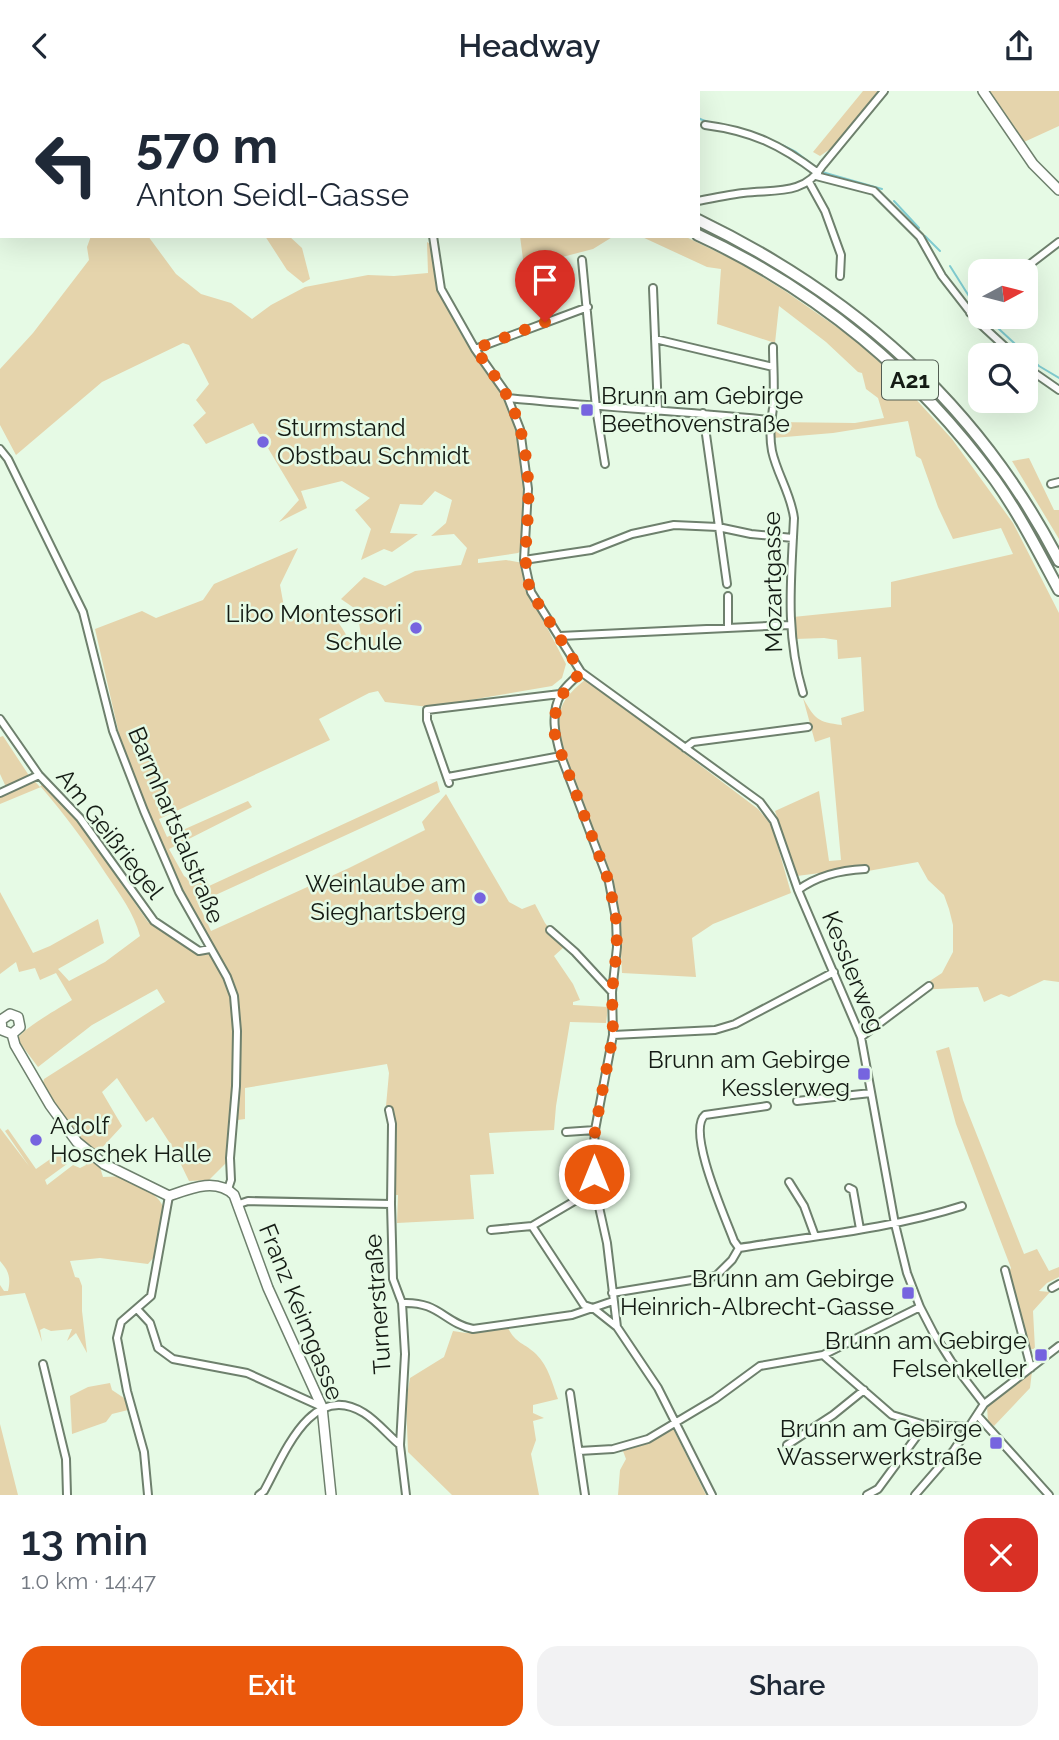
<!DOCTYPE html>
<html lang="en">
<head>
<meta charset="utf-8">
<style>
	body { margin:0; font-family:Raleway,sans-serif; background:#f2f2f3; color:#1f2937; height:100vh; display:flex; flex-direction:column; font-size:26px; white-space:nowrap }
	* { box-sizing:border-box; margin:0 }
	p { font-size:23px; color:#747a83 }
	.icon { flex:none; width:38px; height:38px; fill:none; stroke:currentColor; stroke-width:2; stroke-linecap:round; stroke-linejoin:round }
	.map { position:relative; height:1404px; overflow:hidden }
	.drawer { display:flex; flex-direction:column; background:#fff; flex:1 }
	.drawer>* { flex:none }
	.guide { position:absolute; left:0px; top:0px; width:700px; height:147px; box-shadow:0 7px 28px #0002; background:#fff; color:#1f2937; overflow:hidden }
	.needle { width:46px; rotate:83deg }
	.tools { position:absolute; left:968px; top:168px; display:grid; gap:14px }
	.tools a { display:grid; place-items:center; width:70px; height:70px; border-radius:14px; background:#fff; box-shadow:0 7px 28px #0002; font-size:35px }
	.pin { position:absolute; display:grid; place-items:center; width:60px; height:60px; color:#fff; margin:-72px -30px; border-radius:50% 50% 50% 0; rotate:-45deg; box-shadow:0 0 7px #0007 }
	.pin .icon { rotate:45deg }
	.me { position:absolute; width:77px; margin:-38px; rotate:0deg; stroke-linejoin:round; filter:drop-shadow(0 0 5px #0008) }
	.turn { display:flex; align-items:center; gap:24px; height:147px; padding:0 21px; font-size:32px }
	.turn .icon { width:91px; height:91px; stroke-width:2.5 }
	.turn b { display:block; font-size:49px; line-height:60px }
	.round { display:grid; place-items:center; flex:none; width:74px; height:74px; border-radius:21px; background:#f2f2f3 }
	.overview { display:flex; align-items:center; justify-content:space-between; height:119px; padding:0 21px }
	h1 { font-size:42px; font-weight:600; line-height:52px }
	.button { display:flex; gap:14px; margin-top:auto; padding:14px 21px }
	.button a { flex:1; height:80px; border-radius:21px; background:#ea580c; color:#fff; font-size:28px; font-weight:600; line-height:80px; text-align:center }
	.button a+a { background:#f2f2f3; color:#1f2937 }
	header { display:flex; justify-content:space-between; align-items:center; height:91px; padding:0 21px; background:#fff; font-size:32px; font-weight:600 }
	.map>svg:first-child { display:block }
</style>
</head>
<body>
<header><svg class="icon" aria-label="back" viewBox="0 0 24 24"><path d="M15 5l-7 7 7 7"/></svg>Headway<svg class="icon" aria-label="share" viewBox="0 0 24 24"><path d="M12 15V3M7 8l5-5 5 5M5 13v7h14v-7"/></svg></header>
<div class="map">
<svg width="1059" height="1404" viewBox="0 0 1059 1404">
	<rect width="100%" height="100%" fill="#e6fae5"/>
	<path fill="#e5d4ac" d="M863 0H878L833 56 820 65 813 61Z
		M987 0H1059V35L1024 51Z
		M91 145H148L176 183 201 203 231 212 252 228 271 214 305 196 368 184 394 185 428 182 427 151 430 153C432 167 433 182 438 196 446 220 462 245 476 267 484 281 496 293 504 308 526 352 526 409 524 457L518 462 478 468V472L506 469 523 472 526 496 566 573 562 587 552 595 429 616 385 611 378 600 369 602 319 628 330 649 159 728 167 746 248 710 252 716 169 758 184 785 194 792 206 787 209 795 437 690 440 701 198 812 211 840 349 777 425 739 422 731 446 703 509 811 522 818 535 813 545 832 564 856 554 865 573 893 580 909 573 911V914L608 916 606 932 570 931 556 1015 554 1039 489 1042 494 1083 470 1084 474 1128 397 1132 398 1104H392V1016L386 1015 389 982 387 973 245 997V1028L230 1030 226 1072 209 1089 189 1090 173 1057 153 1026 146 1031 117 987 102 1001 122 1035 99 1060H95L72 1041 43 992 44 988 165 911 157 898 92 934 38 976 17 948C25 936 58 918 72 909L56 882 40 889 35 877 19 881 16 871 0 883V801L33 862 50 855 98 828 104 852 58 878 69 890 105 871 140 845C134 822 119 802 106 783 86 752 65 724 41 696L0 713V700L6 696 0 683V646L3 645 28 683 40 696 43 692 78 730 148 831 198 864 214 854 193 821 138 698 119 643 95 538 142 520 156 527 203 509 214 493 298 457 280 494 286 527 299 518C339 525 336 525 355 560L363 557 357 519 341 508 364 486 385 495 415 480 461 474 467 457 454 443 431 445 446 432 452 409 435 400 422 414 400 413 390 442 418 443 392 461 384 458 361 469 371 438 355 419 370 407 342 390 301 400 307 417 279 431 299 409 253 332 206 353 193 334 206 322 196 309 209 293 189 254 183 252 102 291 16 364 0 334V278L33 242 89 169 87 156Z
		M265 145H289L302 157 310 188 303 192 287 179Z
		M520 145H614L593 158 524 176Z
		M640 145H684L740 172 785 200 854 248 905 294H903L952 348 1013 432 1059 522V891L1044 889 1009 906 1001 903 984 911 978 896 916 899 942 882 953 861V834L949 818 944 804 928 789 918 771 868 780 866 776 797 785 775 720 819 700 829 770 841 769 830 646 815 651 803 607C815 628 817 631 842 634L841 627 864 620 861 566 838 568 837 549 824 547 795 548 793 526 891 516V491L1013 463 1001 437 953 448 938 416 921 368 916 365 908 330 833 342 773 347V331L855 332 884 327 878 307 866 298 862 282 858 281 826 251 779 215 775 252 717 233 721 178 707 176Z
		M1029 367 1054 419H1059V448L1012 370Z
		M586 588 758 718 772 735 791 802 713 833 692 847 696 886 622 882 619 824 611 785 558 646C558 615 562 608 586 588Z
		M949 956 963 1009 1024 1163 1037 1158 1049 1180 1059 1176V1186L1047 1192 1039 1200 1050 1201 1033 1220 1035 1258H1027L1008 1182 1011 1177 956 1033 936 960Z
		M0 1037 29 1075 5 1040 8 1038 36 1078 59 1062 67 1073 45 1089 47 1094 73 1074 80 1077 86 1074 80 1057 99 1073 103 1086C109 1086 116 1085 121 1086 134 1090 160 1104 163 1116L154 1166 148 1173 100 1167 70 1170 75 1186 79 1187 82 1195V1220L87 1262 76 1242 67 1250 72 1238 51 1240 44 1237 40 1239 42 1251 25 1202 0 1205V1194L4 1200H8C11 1187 9 1180 0 1170Z
		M508 1237C516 1253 525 1252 536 1263 549 1276 552 1292 558 1308L533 1314V1322L544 1327 533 1330 536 1349 531 1363 539 1404H452L408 1361 406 1310 410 1287 444 1266 453 1240 466 1242Z
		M1032 1280 1030 1297 994 1335 988 1330 987 1316Z
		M110 1292 112 1299 127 1309 128 1319 112 1323 106 1331 72 1343 70 1305 88 1296Z
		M0 1333 18 1404H0Z
		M673 1337 706 1404H618L620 1379 626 1368 623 1360 647 1353Z"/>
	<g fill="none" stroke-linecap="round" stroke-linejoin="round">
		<path stroke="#81ccd0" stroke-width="2" d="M625 0 628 2
			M698 27C715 36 736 34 754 42
			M782 54 796 61 818 78
			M822 81 882 98
			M894 110 919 137
			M925 145 940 160
			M950 175 972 210
			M986 226 1039 275 1059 287"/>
		<g stroke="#6e806d" stroke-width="10">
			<path id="minor" d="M105 0V2
				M11 2V0
				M0 13 2 12
				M705 34C752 40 781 54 818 82
				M816 85 874 100 920 146 942 185 977 230 1014 264
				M809 91 825 120 841 164 840 185
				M698 110C713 107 728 104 743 102 775 98 804 105 823 74L884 0
				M433 145 441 198 475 258 506 302 520 338 528 398 524 469 531 501 581 581 760 711 774 730 798 799 861 946 895 1133 907 1182 920 1216 934 1243 951 1270 984 1313
				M582 169 596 317 605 373
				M1021 180 1059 151
				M653 197 658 320
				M970 222 980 214
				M655 248 773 276
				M773 256C773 276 775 297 773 317 771 333 769 343 772 360 777 383 791 403 794 427 791 489 785 542 803 602
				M475 258 588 216
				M1026 276 1059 299
				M508 307C595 316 682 320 769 329
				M703 322 727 493
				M0 358 8 368 83 521 113 640 144 720 179 801 227 886 234 905 237 940 236 995 230 1067 231 1089 228 1098
				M1051 393 1059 391
				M524 469 591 459 632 443 674 434 718 436 751 443 793 447
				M728 505V536
				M560 545 789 534
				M581 581C575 588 565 595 561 603 550 622 555 645 561 665L609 791 616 828 617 856 612 901 613 944 595 1039 593 1068 595 1098 607 1152 617 1236 658 1297 712 1404
				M0 628 39 684 80 727 154 830 199 860 210 858
				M685 657 693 651 808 636
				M448 686 561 665
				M449 692 427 629V619L560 603
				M0 702 39 684
				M798 799C817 785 842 779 865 778
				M550 839 575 861 612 901
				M613 944 715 939 735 933 834 881
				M861 946 929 895
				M797 1010 871 1002
				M389 1019 392 1033 391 1113 393 1188 402 1212 405 1263 400 1354 406 1404
				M566 1041 595 1039
				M789 1091 804 1115 815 1145
				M849 1097 853 1099 860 1138
				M595 1098 532 1135 584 1214 593 1217 617 1236
				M239 1113 248 1110 391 1113
				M491 1139 532 1135
				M739 1157 734 1150C726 1128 686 1040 705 1024L767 1015
				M1005 1179 1031 1277
				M1052 1197 1059 1193
				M612 1202 716 1185 732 1169 739 1157C814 1145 890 1138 962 1115
				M402 1212C439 1210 444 1232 473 1238L572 1224 613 1210
				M137 1218 150 1232 158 1257 173 1268 247 1282 322 1316
				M823 1264 892 1324 925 1334 969 1336
				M43 1273 66 1368 67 1404
				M570 1302 585 1404
				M977 1324 1049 1404
				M787 1354 833 1324 864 1299
				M579 1360 613 1358 648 1348 715 1308 760 1275 823 1264 920 1216
				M148 1404 144 1361 127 1300 117 1247 121 1231 151 1205 169 1105
				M259 1404 264 1400C284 1364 311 1289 364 1322 377 1330 388 1344 400 1354
				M867 1404 878 1398 925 1334
				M915 1404 954 1359 984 1313 1059 1255"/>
		</g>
		<g stroke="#6e806d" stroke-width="12">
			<path id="secondary" d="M983 0 1033 73 1059 99
				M1 929 10 923 18 926 20 936 12 943
				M1 929 2 939 12 943
				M12 943 15 954 50 1014 77 1051 104 1073 169 1105C189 1098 216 1086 234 1104L268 1197 322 1316 331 1404"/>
		</g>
		<g stroke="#6e806d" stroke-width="14">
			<path id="motorway" d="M426 0 428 2
				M450 0 452 2
				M698 129C855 205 978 314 1059 470
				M698 144C817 199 918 283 995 389 1020 424 1039 462 1059 499"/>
		</g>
		<use href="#minor" stroke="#fff" stroke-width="6"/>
		<use href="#secondary" stroke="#fff" stroke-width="9"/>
		<use href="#motorway" stroke="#fff" stroke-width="10"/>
	</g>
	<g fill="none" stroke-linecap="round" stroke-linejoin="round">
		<path stroke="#ea580c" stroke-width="12" stroke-dasharray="0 21.6" d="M545 231 475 258C486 273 497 287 506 303 525 336 530 383 528 420 527 448 522 474 531 501L581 581C559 605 553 613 555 646L609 791 616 828 617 856 612 901 613 944 595 1039 594 1083"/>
	</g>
	<g fill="#7664df" stroke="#e6fae5" stroke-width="2.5">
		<rect x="580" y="312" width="14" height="14" rx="3.5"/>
		<circle cx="263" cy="351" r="7"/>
		<circle cx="416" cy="537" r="7"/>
		<circle cx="480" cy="807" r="7"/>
		<rect x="857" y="976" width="14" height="14" rx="3.5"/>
		<circle cx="36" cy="1049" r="7"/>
		<rect x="901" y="1195" width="14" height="14" rx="3.5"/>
		<rect x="1034" y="1257" width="14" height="14" rx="3.5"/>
		<rect x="989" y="1345" width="14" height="14" rx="3.5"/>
	</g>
	<g text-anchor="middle" stroke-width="5" stroke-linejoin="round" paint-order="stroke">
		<rect fill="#e6fae5" stroke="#535e53" stroke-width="2" x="882" y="269.5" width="56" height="39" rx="5"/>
		<g font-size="23" font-weight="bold" fill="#141b14">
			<text x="910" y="297">A21</text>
		</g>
		<g font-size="24" fill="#141b14" stroke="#e6fae5" text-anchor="end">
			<text x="601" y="313" text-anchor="start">Brunn am Gebirge<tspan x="601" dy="28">Beethovenstraße</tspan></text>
			<text x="277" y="345" text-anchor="start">Sturmstand<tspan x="277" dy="28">Obstbau Schmidt</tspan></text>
			<text x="402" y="531">Libo Montessori<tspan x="402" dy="28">Schule</tspan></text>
			<text x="466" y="801">Weinlaube am<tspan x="466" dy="28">Sieghartsberg</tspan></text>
			<text x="850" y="977">Brunn am Gebirge<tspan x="850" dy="28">Kesslerweg</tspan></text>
			<text x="50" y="1043" text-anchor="start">Adolf<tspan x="50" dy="28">Hoschek Halle</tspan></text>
			<text x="894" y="1196">Brunn am Gebirge<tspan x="894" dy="28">Heinrich-Albrecht-Gasse</tspan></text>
			<text x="1027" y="1258">Brunn am Gebirge<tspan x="1027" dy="28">Felsenkeller</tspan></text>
			<text x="982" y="1346">Brunn am Gebirge<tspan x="982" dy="28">Wasserwerkstraße</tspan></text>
		</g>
		<g font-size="24" fill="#141b14" stroke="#e6fae5">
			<text transform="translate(773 491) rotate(-91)" y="8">Mozartgasse</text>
			<text transform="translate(176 734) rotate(67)" y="8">Barmhartstalstraße</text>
			<text transform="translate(110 743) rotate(52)" y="8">Am Geißriegel</text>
			<text transform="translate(853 881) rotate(68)" y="8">Kesslerweg</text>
			<text transform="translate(378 1213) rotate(-94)" y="8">Turnerstraße</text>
			<text transform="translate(301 1221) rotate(68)" y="8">Franz Keimgasse</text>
		</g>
	</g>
</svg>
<div class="tools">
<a><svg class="needle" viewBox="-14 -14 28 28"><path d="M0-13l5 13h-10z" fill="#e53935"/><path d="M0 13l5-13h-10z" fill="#747a83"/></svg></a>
<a><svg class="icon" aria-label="search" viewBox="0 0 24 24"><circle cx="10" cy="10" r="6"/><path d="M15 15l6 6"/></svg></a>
</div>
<div class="pin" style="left:545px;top:231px;background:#d93025"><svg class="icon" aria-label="arrive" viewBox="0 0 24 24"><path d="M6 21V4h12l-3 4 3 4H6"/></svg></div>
<svg class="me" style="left:594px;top:1083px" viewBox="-20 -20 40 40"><circle r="17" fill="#ea580c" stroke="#fff" stroke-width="3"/><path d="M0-11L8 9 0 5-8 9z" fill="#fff"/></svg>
<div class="guide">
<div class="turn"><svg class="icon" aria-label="left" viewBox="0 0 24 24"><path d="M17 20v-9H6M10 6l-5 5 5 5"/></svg><div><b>570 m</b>Anton Seidl-Gasse</div></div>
</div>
</div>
<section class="drawer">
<div class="overview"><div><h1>13 min</h1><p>1.0 km · 14:47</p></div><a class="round" style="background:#d93025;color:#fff"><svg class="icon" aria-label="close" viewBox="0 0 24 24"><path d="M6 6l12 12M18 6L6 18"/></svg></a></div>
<div class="button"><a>Exit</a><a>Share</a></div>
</section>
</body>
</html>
